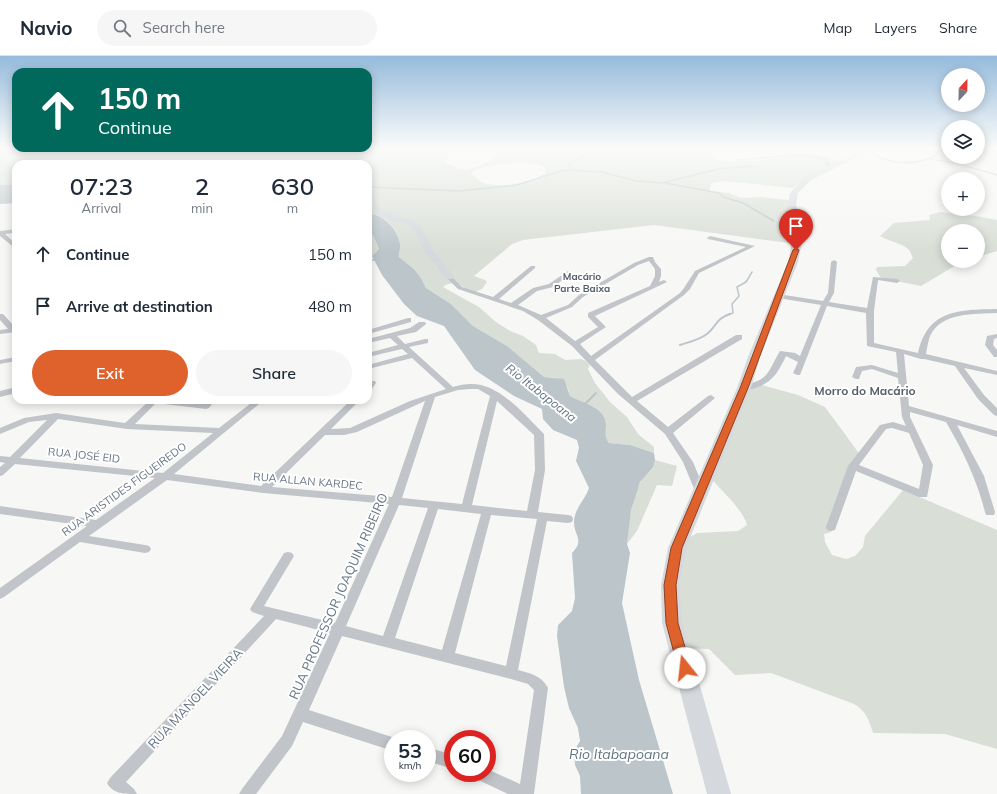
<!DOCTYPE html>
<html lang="en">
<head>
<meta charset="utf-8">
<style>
	body { margin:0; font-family:Mulish,sans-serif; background:#f6f6f7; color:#1f2937; height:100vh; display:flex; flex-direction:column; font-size:15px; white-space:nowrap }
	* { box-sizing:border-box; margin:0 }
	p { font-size:13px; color:#747a83 }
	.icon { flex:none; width:22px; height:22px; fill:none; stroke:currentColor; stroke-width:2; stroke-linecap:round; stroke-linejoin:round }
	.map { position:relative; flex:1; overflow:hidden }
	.panel { position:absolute; left:12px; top:104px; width:360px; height:244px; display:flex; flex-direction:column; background:#fff; border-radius:12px; box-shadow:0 2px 10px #0003 }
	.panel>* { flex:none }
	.guide { position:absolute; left:12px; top:12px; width:360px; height:84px; border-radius:12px; box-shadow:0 2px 10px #0003; background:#00695c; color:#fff; overflow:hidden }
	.needle { width:26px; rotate:22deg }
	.buttons { position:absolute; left:941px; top:12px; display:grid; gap:8px }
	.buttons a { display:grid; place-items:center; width:44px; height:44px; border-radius:50%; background:#fff; box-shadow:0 2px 10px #0003; font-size:20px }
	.speed { position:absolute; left:384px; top:674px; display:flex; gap:8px; font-size:20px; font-weight:700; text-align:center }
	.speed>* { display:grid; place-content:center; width:52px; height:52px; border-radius:50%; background:#fff; box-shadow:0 2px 10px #0003; line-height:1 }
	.speed small { font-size:10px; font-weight:400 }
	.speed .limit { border:6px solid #d22; background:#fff; color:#111 }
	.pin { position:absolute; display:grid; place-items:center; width:34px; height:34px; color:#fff; margin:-41px -17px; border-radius:50% 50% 50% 0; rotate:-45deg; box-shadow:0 0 4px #0007 }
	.pin .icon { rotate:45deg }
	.me { position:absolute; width:44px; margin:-22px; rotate:344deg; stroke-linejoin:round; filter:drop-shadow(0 0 3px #0008) }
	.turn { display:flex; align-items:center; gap:14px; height:84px; padding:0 20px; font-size:18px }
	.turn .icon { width:52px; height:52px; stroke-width:2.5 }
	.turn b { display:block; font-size:28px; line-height:34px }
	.eta { display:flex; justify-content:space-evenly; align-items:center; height:68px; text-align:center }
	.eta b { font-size:24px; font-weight:600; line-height:28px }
	.button { display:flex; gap:8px; margin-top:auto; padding:8px 20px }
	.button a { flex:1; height:46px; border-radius:24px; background:#df622d; color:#fff; font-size:16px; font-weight:600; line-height:46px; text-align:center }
	.button a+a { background:#f6f6f7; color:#1f2937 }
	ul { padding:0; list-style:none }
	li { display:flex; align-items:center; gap:12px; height:52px; padding:0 20px }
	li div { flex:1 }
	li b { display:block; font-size:15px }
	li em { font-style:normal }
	header { display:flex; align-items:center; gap:24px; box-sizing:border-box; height:56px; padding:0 20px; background:#fff; border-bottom:1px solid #e0e1e3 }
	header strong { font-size:19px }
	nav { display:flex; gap:22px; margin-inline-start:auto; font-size:14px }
	.search { width:280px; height:36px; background:#f6f6f7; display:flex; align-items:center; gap:10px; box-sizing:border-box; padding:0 14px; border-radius:22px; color:#747a83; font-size:15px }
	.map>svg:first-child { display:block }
</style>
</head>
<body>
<header>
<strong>Navio</strong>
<div class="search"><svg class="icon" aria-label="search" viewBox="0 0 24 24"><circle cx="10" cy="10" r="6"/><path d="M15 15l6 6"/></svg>Search here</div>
<nav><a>Map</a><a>Layers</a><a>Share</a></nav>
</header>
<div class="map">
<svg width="997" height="738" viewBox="0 0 997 738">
	<rect width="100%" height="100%" fill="#f7f8f5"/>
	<path fill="#d9ded6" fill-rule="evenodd" d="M0 92H450L446 107C452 110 460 113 465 113 475 113 493 106 496 97L485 92H705L719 105H755L807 98 842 105 804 122 793 132 726 125 711 127 710 135 729 137 741 142 759 141 789 144V187L654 169 523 184 512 188 474 220 485 224 487 226 482 233 473 237C463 231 453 222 443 231L479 251 496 266 510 275 523 280 536 289 539 297 555 298 565 304 581 303 586 305 590 309 588 313 595 327 610 346 627 361 638 378 654 391V397L630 389 609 387C604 380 606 376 606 369 606 351 582 347 570 340L568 332 558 322 544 321 507 290 473 270 451 248 426 232 421 222 414 213 399 201C398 197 401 193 400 189 397 170 386 161 368 157V108H16V129H0ZM520 106 538 108 545 112V117C531 128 498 133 481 126 478 124 475 120 471 118 476 109 509 108 520 106Z
		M940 156 976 160 997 164V195L978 201V175H948V205H963L921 230 881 222 876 214 877 211 905 210 913 202C911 199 911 196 909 194 901 186 889 186 880 180L894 167 930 164 929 159Z
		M368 177 373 179 379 193 372 200H368Z
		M755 327 798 339 825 351 861 400 837 467 831 476 824 478 825 486 832 499 846 503 855 500 863 491 865 480 903 434 997 474V693L945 678 873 677C869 664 866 655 854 648L771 617 735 619 709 593 678 592 679 487 697 477 738 475 747 469C743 453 720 434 710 421L735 355Z
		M655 404 677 410 672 430 657 429 637 475 627 488C629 467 630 446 640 427 644 418 652 414 655 404Z"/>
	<path fill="#bbc5ca" d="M0 129H16V147L0 148Z
		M368 157C385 160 397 172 400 188 401 193 398 197 399 201L414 213 421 222 426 232 451 248 473 270 507 290 544 321 564 323 570 340C582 347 606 351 606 369 606 376 604 380 609 387L630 389 654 397 655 404 653 411 640 426 631 454 627 488 630 497 622 547 639 624 673 738H581L580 720 575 709 574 695 580 685 578 672 569 652 564 631 557 580 558 569 572 555 575 542 572 497C585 484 574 480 574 466 574 453 585 444 589 432L576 405 579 392 577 384 553 374 543 363 542 353 514 340 475 314 444 270 417 260 404 248 382 219 372 200 379 193 373 179 368 177Z"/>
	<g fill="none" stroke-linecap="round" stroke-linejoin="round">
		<path stroke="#bbc5ca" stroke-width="1.5" d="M867 92C884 110 916 110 937 99L938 95 948 94
			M606 96 607 92
			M589 98 592 92
			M930 103 955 107 997 119
			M348 108 357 103 372 99 370 96 371 92
			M572 114 569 108 587 98 624 92
			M665 127 719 137 723 141 743 147 774 165
			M368 131 459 135 517 129 564 114 602 116 636 125 662 127 718 113 752 110
			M368 204H375
			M727 259 733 257 732 248 739 240 737 231 746 226 752 216"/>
		<path stroke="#bbc5ca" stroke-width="2" d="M680 289C689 286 699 284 707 278 718 269 715 263 730 258
			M585 348 596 337"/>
		<path fill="#c1c4c8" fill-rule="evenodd" d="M801 97 827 101 832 112 828 113 823 103 801 99 736 105 734 104Z
			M16 173V177L5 178 16 188V193L0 180V175Z
			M710 180 755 190 699 217 690 233 684 239 595 304 632 341 736 279H742V283L637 345 668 371 708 340 711 339 715 342 673 377 693 406 705 435 704 437H696L695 435 683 406 665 378 618 338 572 290 538 264 523 255 458 233 446 221 451 220 462 231 493 241 531 210H535V212L499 243 511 247 533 232 549 228 568 215H572V217L553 231 537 235 518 249 541 259 568 249 579 239 634 207 649 201H653L655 206 661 213V220L659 226 664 224 667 226 595 260 606 271 580 288 591 300 680 237 684 232 695 215 746 191 708 183 707 182ZM649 205 655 213V220L650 230 588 257V261L598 271 575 285 546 262 572 251 583 241 638 209Z
			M834 204 837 206 834 237 829 246 867 252 873 221 897 223 900 225 897 227 878 224 874 255V287L918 297C928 253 959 254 997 253V257C974 258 941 256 930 280 928 286 927 292 926 298L997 315V319L964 312 984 339 997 352V360L994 359 978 343 955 310 924 303H921L904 298 909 350 997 375V381L957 369 984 420 995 456 994 459H986L985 456C977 424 963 395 946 366L910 356V361L933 409 927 441H919L856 415 836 471 835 474 831 475 827 474 826 471 848 410 880 369 893 366 906 370 902 361 898 322 872 313 862 315 859 323H856L852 321 856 311 872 309 898 317 896 296 867 290 866 257 827 250 800 319H797L793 317 798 306 786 300C775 323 769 329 744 335L740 332 741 330C770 323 766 319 780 295L795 297 800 300 821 249 778 242 775 240 778 238 823 245 828 237 831 206ZM892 372 909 377 923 409 919 433 859 409 886 373Z
			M0 258H3L16 272V276L0 278V274L8 273 0 264Z
			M408 262H411V266L368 278V274Z
			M419 266H425L426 268 416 276 397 280 405 288 425 283H428V287L409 291 453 331C462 328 472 327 481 329 505 335 525 359 542 376L544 378 545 414 538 456 568 459 572 460 573 463 572 466 568 467 547 465 518 614C530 617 542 620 548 632L534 738H508L474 722 472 717H487V713L520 728 534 634 528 628 511 623 342 580 309 654 398 683H393V695L303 666 292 690 256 738H239L242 733 282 680 330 577 276 563 126 726 134 733 137 738C124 738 113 738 107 727L110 722 264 560 252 556 250 553 284 497 288 496 292 497 294 500 264 550 335 567 389 448 263 437 167 424 89 480 145 489 149 490 151 493 149 496 145 497 80 486 4 541 0 543V532L87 470 0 458V450L96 464 155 422 15 408 3 419 0 420V411L5 407 0 406V400L10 401 47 364 29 366 0 378V372L24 362 56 357 125 367 148 346 145 344H174L204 347 206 344H215L209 352 206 353 156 347 135 368 219 372 255 344H264L174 418 261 430 351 344H360L331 373 350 372 410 345 446 333 412 302 368 313V309L408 298 402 293 368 301V297L398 289 390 282 368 287V283L410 272ZM470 333H478L490 340 462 448 402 442 435 341 458 334ZM425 345 392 441 272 431 325 379H344L357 376ZM497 345 534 379 535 414 527 455 472 449ZM58 363 127 373 213 377 163 417 20 402ZM399 449 428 452 383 580 346 570ZM438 453 481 458 442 594 395 582ZM491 459 537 463 506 610 455 597Z
			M997 278V282L994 283 993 289 997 294V301H994L985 289 987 280Z
			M16 301V305L0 308V304Z
			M369 325H375L376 327 371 334 368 335Z
			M16 331V337L0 341V335Z
			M427 691 453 699V713L427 705Z"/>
		<path fill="#d5d9dd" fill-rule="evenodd" d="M0 108 16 110V114L0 112Z
			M368 137 373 138 376 148 385 156 412 165 421 170 433 195 451 217 454 221 452 223H446L425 196 413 172C394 161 368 165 368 137Z"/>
		<path fill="#d5d9dd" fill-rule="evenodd" d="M853 92H859V97L854 103 811 124 798 137 796 149 802 186 798 206 760 301 751 332 686 492 679 529 682 567 731 738H707L662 567 661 529 668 492 737 332 748 301 788 206 792 186 788 149 790 137 805 120 850 101 853 97Z"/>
	</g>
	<linearGradient id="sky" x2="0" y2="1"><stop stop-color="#96bbdc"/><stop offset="0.47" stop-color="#fbfcfa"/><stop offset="1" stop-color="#fbfcfa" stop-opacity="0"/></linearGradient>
	<rect width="997" height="196" fill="url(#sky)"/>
	<path fill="#df622d" stroke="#91401d" d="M796 192 799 194 748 332 682 492 676 529 678 567 691 612 689 617 685 618 680 617 678 612 666 567 664 529 671 492 740 332 793 194Z"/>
	<g text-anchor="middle" stroke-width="4" stroke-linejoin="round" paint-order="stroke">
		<g font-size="10" font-weight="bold" fill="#555f6a" stroke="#fff">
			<text x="582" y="224">Macário<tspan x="582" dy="12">Parte Baixa</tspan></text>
		</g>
		<g font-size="11" fill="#677685" stroke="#fff">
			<text transform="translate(84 399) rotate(6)" y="4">RUA JOSÉ EID</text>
			<text transform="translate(308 425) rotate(5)" y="4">RUA ALLAN KARDEC</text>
			<text transform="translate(124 433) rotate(-36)" y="4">RUA ARISTIDES FIGUEIREDO</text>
		</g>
		<g font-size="12" font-weight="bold" fill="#555f6a" stroke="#fff">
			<text x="865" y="339">Morro do Macário</text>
		</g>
		<g font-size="12" font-style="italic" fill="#637781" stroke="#fff">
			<text transform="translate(541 337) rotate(38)" y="4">Rio Itabapoana</text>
		</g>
		<g font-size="13" fill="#677685" stroke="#fff">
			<text transform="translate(338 540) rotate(-66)" y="5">RUA PROFESSOR JOAQUIM RIBEIRO</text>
			<text transform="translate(195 642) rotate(-47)" y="5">RUA MANOEL VIEIRA</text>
		</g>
		<g font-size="14" font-style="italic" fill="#637781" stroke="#fff">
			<text x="619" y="703">Rio Itabapoana</text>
		</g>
	</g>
</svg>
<div class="buttons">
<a><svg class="needle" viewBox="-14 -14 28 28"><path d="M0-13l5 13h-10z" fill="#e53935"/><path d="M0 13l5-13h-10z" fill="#747a83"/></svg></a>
<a><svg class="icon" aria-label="layers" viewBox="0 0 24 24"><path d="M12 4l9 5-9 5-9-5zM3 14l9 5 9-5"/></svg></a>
<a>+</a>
<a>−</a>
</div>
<div class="speed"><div>53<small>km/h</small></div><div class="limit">60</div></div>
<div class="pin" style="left:796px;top:194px;background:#d93025"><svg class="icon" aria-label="arrive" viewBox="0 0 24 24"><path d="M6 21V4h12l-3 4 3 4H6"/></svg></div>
<svg class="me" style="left:685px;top:612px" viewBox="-20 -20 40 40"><circle r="19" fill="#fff"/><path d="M0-13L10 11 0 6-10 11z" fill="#df622d"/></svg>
<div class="guide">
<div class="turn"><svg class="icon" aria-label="ahead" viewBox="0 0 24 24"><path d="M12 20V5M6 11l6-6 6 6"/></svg><div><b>150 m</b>Continue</div></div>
</div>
<section class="panel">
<div class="eta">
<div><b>07:23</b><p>Arrival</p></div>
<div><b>2</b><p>min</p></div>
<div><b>630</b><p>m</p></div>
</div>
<ul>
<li><svg class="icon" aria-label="ahead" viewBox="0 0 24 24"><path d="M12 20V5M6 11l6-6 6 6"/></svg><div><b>Continue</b></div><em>150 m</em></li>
<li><svg class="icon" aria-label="arrive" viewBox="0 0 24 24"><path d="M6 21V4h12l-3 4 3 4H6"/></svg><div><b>Arrive at destination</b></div><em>480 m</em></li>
</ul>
<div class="button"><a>Exit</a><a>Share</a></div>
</section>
</div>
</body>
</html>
